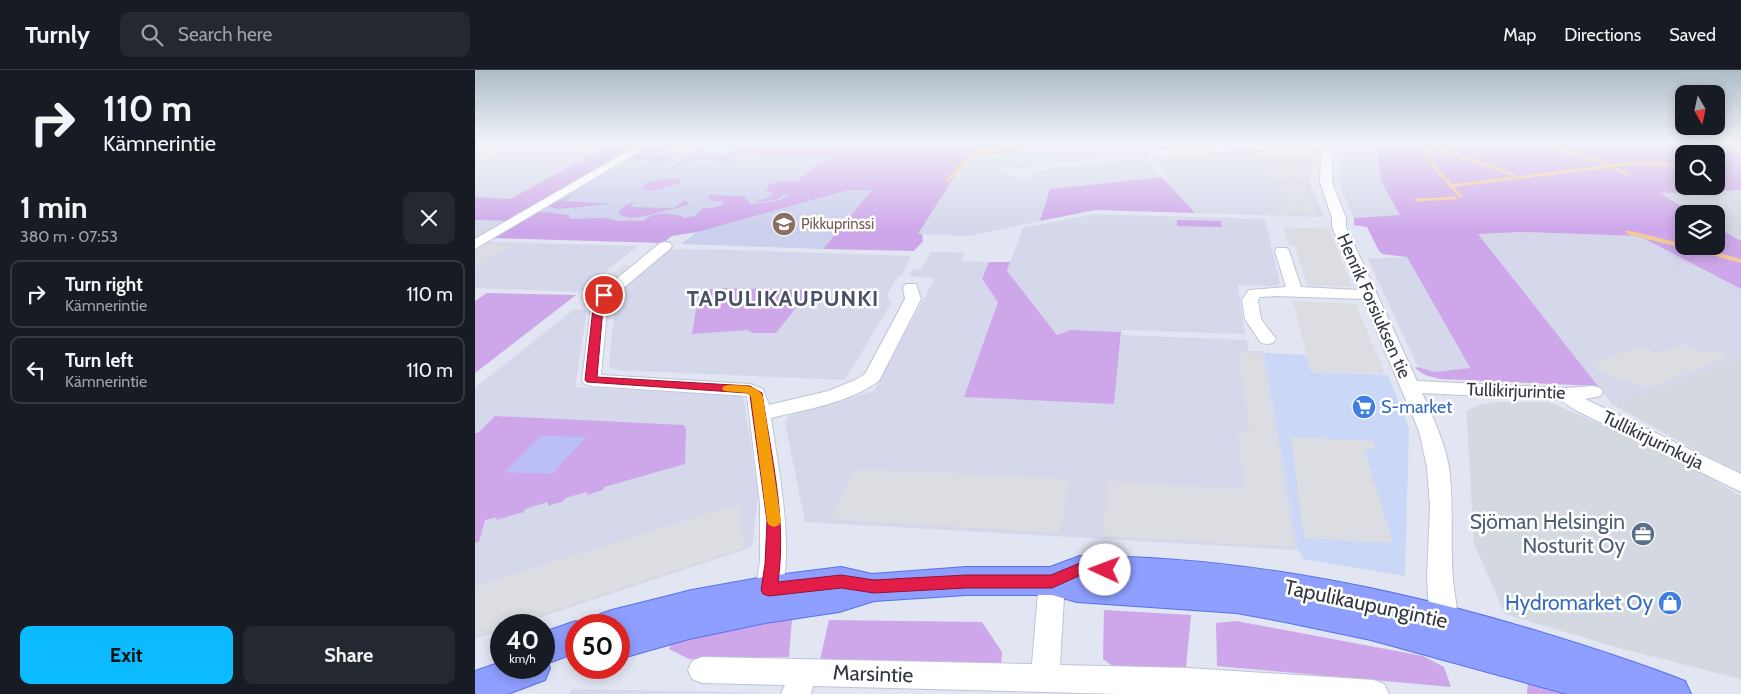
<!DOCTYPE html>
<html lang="en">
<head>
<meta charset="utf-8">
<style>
	body { margin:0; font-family:Cabin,sans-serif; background:#242831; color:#f1f3f6; height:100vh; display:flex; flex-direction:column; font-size:19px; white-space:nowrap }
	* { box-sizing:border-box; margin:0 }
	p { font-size:16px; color:#9ea1a6 }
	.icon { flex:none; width:28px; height:28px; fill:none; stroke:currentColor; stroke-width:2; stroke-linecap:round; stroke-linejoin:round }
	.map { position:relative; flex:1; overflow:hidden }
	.panel { display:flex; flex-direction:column; background:#171b24; width:475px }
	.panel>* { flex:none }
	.banner { background:#171b24; color:#f1f3f6; overflow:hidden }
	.needle { width:32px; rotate:171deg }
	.fabs { position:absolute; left:1200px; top:15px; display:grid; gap:10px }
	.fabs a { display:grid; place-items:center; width:50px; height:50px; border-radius:10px; background:#171b24; box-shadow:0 2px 12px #0003; font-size:25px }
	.speed { position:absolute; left:15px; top:544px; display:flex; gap:10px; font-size:25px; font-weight:700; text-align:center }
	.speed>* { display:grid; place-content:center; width:65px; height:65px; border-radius:50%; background:#171b24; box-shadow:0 2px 12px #0003; line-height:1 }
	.speed small { font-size:12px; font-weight:400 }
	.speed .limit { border:8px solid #d22; background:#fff; color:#111 }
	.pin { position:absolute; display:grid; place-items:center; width:42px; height:42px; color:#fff; margin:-21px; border:2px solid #fff; border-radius:50%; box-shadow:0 1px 5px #0007 }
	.me { position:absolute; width:55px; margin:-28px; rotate:272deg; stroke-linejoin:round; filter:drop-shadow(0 0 4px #0008) }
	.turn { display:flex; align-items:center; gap:18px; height:105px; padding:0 20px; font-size:22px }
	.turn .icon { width:65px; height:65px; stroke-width:2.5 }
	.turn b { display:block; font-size:35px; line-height:42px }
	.round { display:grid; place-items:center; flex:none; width:52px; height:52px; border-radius:10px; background:#242831 }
	.headline { display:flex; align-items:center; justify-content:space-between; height:85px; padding:0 20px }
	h1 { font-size:30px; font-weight:700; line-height:38px }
	.button { display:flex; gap:10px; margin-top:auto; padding:10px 20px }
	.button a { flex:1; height:58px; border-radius:10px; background:#0cbbff; color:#111; font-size:20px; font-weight:700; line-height:58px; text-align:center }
	.button a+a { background:#242831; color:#f1f3f6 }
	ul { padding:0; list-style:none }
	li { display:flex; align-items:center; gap:15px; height:68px; margin:0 10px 8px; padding:0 10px; border:2px solid #363941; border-radius:10px }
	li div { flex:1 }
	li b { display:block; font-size:19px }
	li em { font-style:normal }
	header { display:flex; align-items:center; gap:30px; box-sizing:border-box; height:70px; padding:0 25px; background:#171b24; border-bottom:1px solid #363941 }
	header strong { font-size:24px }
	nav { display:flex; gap:28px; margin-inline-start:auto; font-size:18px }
	.search { width:350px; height:45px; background:#242831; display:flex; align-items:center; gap:12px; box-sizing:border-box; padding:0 18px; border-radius:10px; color:#9ea1a6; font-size:19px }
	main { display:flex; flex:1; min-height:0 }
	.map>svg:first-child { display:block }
</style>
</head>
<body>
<header>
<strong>Turnly</strong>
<div class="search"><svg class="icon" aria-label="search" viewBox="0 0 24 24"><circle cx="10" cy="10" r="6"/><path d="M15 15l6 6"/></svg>Search here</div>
<nav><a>Map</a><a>Directions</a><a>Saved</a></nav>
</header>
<main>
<section class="panel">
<div class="banner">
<div class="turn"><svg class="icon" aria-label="right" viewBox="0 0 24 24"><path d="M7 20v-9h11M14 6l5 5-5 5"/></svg><div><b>110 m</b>Kämnerintie</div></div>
</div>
<div class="headline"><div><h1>1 min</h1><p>380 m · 07:53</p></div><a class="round"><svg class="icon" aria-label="close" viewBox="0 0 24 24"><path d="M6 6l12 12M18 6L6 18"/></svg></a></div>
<ul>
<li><svg class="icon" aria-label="right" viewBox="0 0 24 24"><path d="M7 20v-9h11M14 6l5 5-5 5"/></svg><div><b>Turn right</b><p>Kämnerintie</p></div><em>110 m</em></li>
<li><svg class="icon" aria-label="left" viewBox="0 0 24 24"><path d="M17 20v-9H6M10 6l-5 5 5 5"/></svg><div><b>Turn left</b><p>Kämnerintie</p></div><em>110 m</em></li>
</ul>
<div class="button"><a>Exit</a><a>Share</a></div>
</section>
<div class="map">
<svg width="1266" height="624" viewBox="0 0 1266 624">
	<rect width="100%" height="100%" fill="#e2e5f2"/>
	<path fill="#d4d8ea" d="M42 73H138L35 129 0 127V93Z
		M632 73H712L714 75 671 80 674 84 523 100 553 111 562 100 670 88 687 107 575 119 565 151 494 166 443 164 488 93 504 85Z
		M890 74 902 77 905 106 908 115 925 145 879 148 867 122 863 108 865 81 859 75Z
		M820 76 839 82 835 112 849 147 720 143 689 109 695 108 678 89Z
		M619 144 790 149 805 213 801 216 763 215 770 264 647 260 646 262 595 260 582 265 532 201 548 158Z
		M0 150 37 151 9 167H0Z
		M1047 162 1164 166 1266 219V288L1138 335 1003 164Z
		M11 172 163 176 105 222 0 218V178Z
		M203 179 256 180 436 186 426 206H423L411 226 416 233 370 310 140 300 134 296 141 225 195 180Z
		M456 182 490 183 487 191 514 192 507 209 523 232 489 327 639 334 646 265 772 270 773 281H788L823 480 330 452 310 353 313 347 323 341 399 321 460 208 434 206 438 199H446Z
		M932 187 995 299 960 302 943 297 893 189Z
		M99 239 112 240 100 317 267 326 269 330 283 425 277 477 42 555H26V560L0 569V318Z
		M98 619 305 623 93 624Z"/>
	<path fill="#cbd7f6" d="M789 283 832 285 837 302 913 305 934 358 930 506 828 489 823 480Z"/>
	<path fill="#d4d8e1" d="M1266 120V171L1241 157V144H1219L1184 122Z
		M1266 288V405L1138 335Z
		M1022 332H1075L1207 391 1266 426V609L1144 578 1030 544 999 474 992 351V341L1001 336Z"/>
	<path fill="#cbd0ec" d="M174 73H285L273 83 357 86 356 89 341 95 313 118 315 125 302 131 187 152 51 148Z
		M374 120H398L348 179 206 174 223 161Z"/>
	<path fill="#cea7ea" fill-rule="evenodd" d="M138 73H166L37 151 0 150V127L35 129Z
		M174 73H206L208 74C203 79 196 76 190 80L192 83 175 84 170 87 197 85C188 97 163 88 150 88Z
		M260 73 284 74 632 73 504 85 488 93 443 164H447L448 171 439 181 348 179 397 120H374L222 162 197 166 188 173 18 168 59 143 70 142 94 145 95 149 131 148 145 151H169C175 142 199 142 208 147L207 148 220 146 228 138H238L248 134 247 131H237L233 127 234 125 269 126 276 134 302 131 314 125 302 123 310 124 301 130 283 132V130L290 129 299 123 291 122 295 114 306 111H322L341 95 356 89 357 87 272 84 274 81 263 84 255 82 264 79 263 77 258 75Z
		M855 73H1266V120L1185 123 1219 144H1209V176H1241V157L1266 171V219L1164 166 1047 162 1003 164 1123 316 965 309 950 305 940 298 943 297 960 302 995 298 932 187 907 184 904 181 892 157 879 155V148L925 145 908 115 905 106 902 78 890 74 859 75ZM1209 84H1241V116H1209Z
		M223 81 234 82 227 87 241 88 243 85 253 84 258 86 251 90H262L249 93 251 91 212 90 199 98 197 97 210 88 222 87 217 85Z
		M687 107 720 143 620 140 565 151 575 119Z
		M188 109H203L206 113 177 121 168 118 172 113Z
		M97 125H98L89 131 136 134 82 139 73 136Z
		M210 130 214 134C211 136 169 147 163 147 157 148 149 147 144 144 145 137 153 133 160 132L155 137 199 138Z
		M702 150 746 151 747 157 702 156Z
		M514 192H535L532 201 582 265 595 260 646 262 639 334 489 327 523 232 507 209Z
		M245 218 334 220H335L301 263H278L272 260 217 264 224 221Z
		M12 223 101 225 0 303V231Z
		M20 346 209 355 211 360 210 394 129 417 128 420 112 425V422L90 428 89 431 73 436V432L50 439 49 442 21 450 22 447 10 450 4 472 0 473V363H3Z
		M629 540 716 545 711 598 639 597 628 589Z
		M317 549 314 587 214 589 194 579 199 569 276 554Z
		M354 550 507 552 527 582 526 597 345 590Z
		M761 551 948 586 969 597 976 617 742 596 741 553Z
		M1053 612 1093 624H1052Z"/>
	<path fill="#babffa" d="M66 366 111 367 77 404 30 402Z"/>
	<path fill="#dbdde2" d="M0 73H33L0 88Z
		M802 78 831 79 833 86 783 83 795 89H801L800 86 834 87V95L803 94 802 91 794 92 801 97H804L803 95 831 96 833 104 806 103 805 100 800 101 802 107H806V104L831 105 832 111H830V113L809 112 808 110H802L808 114H831L834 123 812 120 814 125 817 127H821L820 124H835L838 133 823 132 822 130 818 129 815 130 816 135H839L843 145 823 144 820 140H818L819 145 802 144 800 137 812 135 806 117 794 109 795 104 792 94 775 81H793L792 79Z
		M809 157 854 159 877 217 832 215 820 176 814 175Z
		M10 174 37 175 22 185H13L9 187 17 188 0 199V180Z
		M150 195 159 196 124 223H115Z
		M818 231 881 234 910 304 836 302Z
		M1210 274 1228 284 1239 280 1254 287 1171 319 1155 310 1146 313 1114 294 1166 276 1182 284Z
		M763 283 787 284 820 477 629 466 632 411 770 419 762 362H775Z
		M816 367 898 371 900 379H889L918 473 829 468Z
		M391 399 594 409 585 463 356 449 379 401Z
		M264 434 269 478 37 555H26V559L0 567V516Z"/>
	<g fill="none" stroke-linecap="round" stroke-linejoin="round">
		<path stroke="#f4ca99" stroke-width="3" d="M947 73 951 74
			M1061 73 1120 89 1153 105
			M1201 73 1266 81
			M961 78 1037 104
			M472 111 486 95 503 82 592 73
			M975 116 1161 93 1206 95
			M986 127 963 101 951 83 952 80 972 75 995 73
			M941 130 980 128
			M1152 162 1160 164"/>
		<path stroke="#f4ca99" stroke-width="4" d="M1155 163 1209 176
			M1211 176 1266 191"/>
		<g stroke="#bec4d9" stroke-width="2">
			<path id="minor" d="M780 73H843L857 81V112L871 148V157L942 311 1090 318 1118 316 1125 318 1128 322 1125 326 1110 329 1266 404V422L1102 341 1085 330 947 323C958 348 970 372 974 398 979 435 975 472 978 509 979 527 987 551 979 569L969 572 959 569 955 560 952 507 955 436 952 397 944 361 888 229 801 226 785 227 783 230 786 249 801 269 798 273 792 274 786 273 770 249 767 230 774 220 811 217 800 181 802 178H812L814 181 826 217 884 220 857 157V148L845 112 846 82 839 79 824 76 687 86 682 83 687 80Z
				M158 78 162 79 163 81 162 83 0 179V169Z
				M190 172 195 173 197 176 195 179 133 231 126 305 275 314 288 319 294 335 353 321 380 310 390 304 430 229 428 217 431 214H441L446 229 404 311C373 333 333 339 296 348 303 397 323 493 301 538L292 541 283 538 279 530 285 491V434L272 326 116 316 109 314 107 310 117 229 185 173Z
				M577 500 586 503 590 511 585 595 714 598 899 610 909 614 914 624H644L338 616 336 624H306L310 615 227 613 217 609 213 600 217 591 227 587 557 594 564 511 568 503Z"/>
		</g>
		<g stroke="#5871ea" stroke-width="2">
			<path id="major" d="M605 486C757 486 907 515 1052 558 1105 574 1159 591 1210 611L1216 624H1092L896 570 810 552 762 543 602 532 577 525H491L399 531 364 542 290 553 214 569 144 589V555H120L125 544 137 540 217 520 294 506 366 497 397 504 491 497H575Z
				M101 551 111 555H101V583L73 593 75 598 70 610 33 624H0V601L26 592V598H69V562Z"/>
		</g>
		<use href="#minor" fill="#fff" fill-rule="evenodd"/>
		<use href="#major" fill="#8e9fff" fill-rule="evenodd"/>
	</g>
	<linearGradient id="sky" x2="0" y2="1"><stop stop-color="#adbdc8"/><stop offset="0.46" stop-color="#f2f3f9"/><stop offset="1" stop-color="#f2f3f9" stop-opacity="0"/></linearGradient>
	<rect width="1266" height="160" fill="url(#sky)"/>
	<path fill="#e11d48" stroke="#92132f" d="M129 222 134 225 130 230 128 238 122 307 275 316 287 323C296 386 312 449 303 512L366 505 399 510 491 505H576L605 493 636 496 638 500 636 504 630 506 606 505 577 518H491L399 523 366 518 294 526 288 524 286 520 290 494 292 451 275 325 272 323 112 312 110 310 118 238 121 229Z"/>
	<path fill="#f59e0b" d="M253 315C266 316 282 313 288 327L306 451 304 455 299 457 294 455 292 451 276 327 272 323 249 321 247 318 249 316Z"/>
	<defs>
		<g id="school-disc" transform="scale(1.25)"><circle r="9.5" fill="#8d6e63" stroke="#fff"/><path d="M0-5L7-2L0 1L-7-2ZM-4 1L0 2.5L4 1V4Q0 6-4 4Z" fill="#fff"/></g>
		<g id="supermarket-disc" transform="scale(1.25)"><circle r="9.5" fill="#3f7fe0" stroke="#fff"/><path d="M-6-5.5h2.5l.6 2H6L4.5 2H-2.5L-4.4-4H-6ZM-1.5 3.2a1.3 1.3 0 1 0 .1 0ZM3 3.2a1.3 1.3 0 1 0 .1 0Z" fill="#fff"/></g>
		<g id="office-disc" transform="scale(1.25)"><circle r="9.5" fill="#5c6f8a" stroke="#fff"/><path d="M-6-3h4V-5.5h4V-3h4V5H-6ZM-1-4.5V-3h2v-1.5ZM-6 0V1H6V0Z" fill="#fff"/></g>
		<g id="shop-disc" transform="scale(1.25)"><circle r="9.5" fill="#3f7fe0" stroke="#fff"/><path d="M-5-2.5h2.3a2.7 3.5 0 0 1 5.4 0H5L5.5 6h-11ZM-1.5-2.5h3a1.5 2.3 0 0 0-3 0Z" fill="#fff"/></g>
	</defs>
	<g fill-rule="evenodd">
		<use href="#school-disc" x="309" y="154"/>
		<use href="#supermarket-disc" x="889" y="337"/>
		<use href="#office-disc" x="1168" y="464"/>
		<use href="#shop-disc" x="1195" y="533"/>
	</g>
	<g text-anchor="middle" stroke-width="5" stroke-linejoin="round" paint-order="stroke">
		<g font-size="15" fill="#785e54" stroke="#fff" text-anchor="start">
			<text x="326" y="159">Pikkuprinssi</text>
		</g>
		<g font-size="18" fill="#323744" stroke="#fff">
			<text transform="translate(899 236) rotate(66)" y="6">Henrik Forsiuksen tie</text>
			<text transform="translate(1041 321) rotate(2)" y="6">Tullikirjurintie</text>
			<text transform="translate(1178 370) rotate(26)" y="6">Tullikirjurinkuja</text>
		</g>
		<g font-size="18" fill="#366cbe" stroke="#fff" text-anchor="start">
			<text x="906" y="343">S-market</text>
		</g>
		<g font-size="21" fill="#4e5e75" stroke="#fff" text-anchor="end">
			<text x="1150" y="459">Sjöman Helsingin<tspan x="1150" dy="24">Nosturit Oy</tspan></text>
		</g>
		<g font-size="21" fill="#366cbe" stroke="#fff" text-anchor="end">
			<text x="1178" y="540">Hydromarket Oy</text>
		</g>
		<g font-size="21" fill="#323744" stroke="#fff">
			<text transform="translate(891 534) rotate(12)" y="7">Tapulikaupungintie</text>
			<text transform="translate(398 604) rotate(2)" y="7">Marsintie</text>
		</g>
		<g font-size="22" font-weight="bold" letter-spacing="1" fill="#495167" stroke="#fff">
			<text x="308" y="236">TAPULIKAUPUNKI</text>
		</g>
	</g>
</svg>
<div class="fabs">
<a><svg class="needle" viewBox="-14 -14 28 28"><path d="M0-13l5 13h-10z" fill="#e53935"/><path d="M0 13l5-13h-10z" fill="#9ea1a6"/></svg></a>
<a><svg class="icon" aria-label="search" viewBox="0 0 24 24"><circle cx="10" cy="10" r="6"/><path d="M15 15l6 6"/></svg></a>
<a><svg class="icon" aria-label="layers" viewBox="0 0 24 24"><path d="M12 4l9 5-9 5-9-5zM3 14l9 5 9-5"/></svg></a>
</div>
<div class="speed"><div>40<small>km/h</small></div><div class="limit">50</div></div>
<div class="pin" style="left:129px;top:225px;background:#d93025"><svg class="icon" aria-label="arrive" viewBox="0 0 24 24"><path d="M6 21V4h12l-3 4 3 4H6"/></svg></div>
<svg class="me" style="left:630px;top:500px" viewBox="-20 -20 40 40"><circle r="19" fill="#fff"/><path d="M0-13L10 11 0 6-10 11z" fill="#e11d48"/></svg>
</div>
</main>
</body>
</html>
